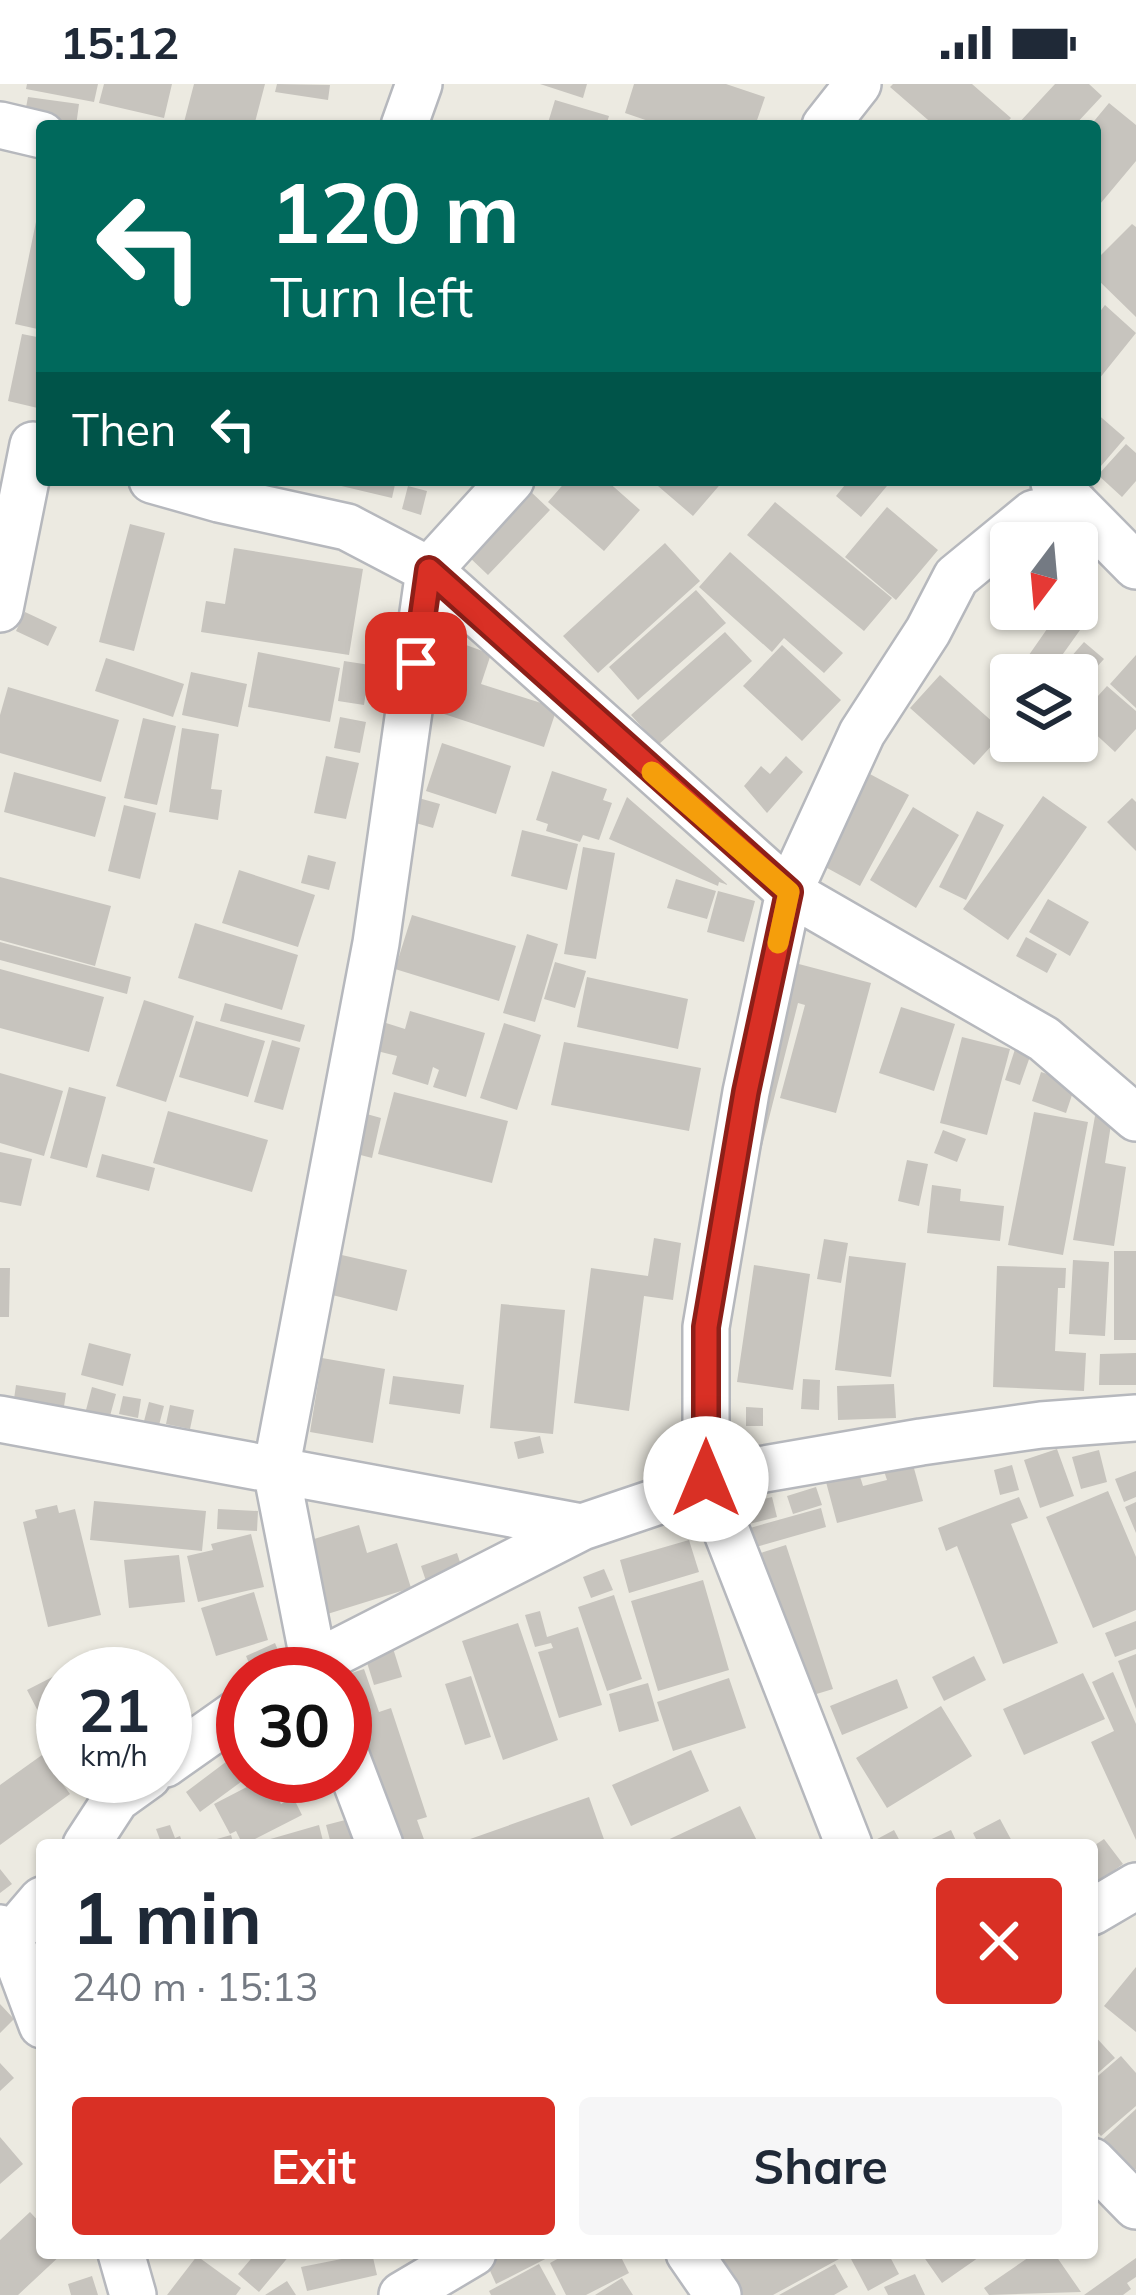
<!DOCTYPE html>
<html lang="en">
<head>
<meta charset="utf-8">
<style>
	body { margin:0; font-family:Mulish,sans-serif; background:#f6f6f7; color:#1f2937; height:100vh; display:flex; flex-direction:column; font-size:45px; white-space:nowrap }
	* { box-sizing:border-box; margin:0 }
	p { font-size:39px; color:#747a83 }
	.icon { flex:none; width:66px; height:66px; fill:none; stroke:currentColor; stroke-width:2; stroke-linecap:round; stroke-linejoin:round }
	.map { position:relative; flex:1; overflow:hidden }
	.drawer { position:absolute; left:36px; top:1755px; width:1062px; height:420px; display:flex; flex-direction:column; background:#fff; border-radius:12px; box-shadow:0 3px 9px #0004 }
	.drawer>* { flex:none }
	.guide { position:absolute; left:36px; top:36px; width:1065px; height:366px; border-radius:12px; box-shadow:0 3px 9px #0004; background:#00695c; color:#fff; overflow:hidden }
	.needle { width:78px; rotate:196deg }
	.buttons { position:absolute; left:990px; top:438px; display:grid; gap:24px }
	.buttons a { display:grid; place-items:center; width:108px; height:108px; border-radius:12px; background:#fff; box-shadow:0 3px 9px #0004; font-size:60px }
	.speed { position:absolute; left:36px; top:1563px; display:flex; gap:24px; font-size:60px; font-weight:700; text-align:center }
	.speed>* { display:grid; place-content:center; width:156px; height:156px; border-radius:50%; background:#fff; box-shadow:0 3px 9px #0004; line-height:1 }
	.speed small { font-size:30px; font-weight:400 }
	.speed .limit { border:18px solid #d22; background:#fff; color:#111 }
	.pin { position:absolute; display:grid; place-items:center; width:102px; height:102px; color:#fff; margin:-51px; border-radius:24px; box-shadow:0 6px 18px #0006 }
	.me { position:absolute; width:132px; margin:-66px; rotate:0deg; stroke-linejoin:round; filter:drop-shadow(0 0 9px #0008) }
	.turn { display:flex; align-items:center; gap:42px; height:252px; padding:0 36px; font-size:54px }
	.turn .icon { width:156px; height:156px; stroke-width:2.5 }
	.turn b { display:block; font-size:84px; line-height:102px }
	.then { display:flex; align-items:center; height:114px; padding:0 36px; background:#0003; gap:24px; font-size:45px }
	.round { display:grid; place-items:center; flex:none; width:126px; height:126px; border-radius:12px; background:#f6f6f7 }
	.headline { display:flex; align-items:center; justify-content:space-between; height:204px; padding:0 36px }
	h1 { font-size:72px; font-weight:700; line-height:90px }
	.primary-button { display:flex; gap:24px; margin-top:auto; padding:24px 36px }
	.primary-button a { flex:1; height:138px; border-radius:12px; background:#d93025; color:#fff; font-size:48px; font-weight:700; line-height:138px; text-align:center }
	.primary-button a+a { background:#f6f6f7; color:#1f2937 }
	.status { display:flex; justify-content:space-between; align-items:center; height:84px; padding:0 60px; background:#fff; direction:ltr }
	.status svg { height:33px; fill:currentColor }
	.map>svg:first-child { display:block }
</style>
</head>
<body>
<div class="status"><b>15:12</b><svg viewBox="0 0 49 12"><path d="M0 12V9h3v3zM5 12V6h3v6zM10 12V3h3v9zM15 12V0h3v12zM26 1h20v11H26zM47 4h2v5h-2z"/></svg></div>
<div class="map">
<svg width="1136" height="2211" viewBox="0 0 1136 2211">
	<rect width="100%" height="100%" fill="#eceae1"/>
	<path fill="#c7c4be" d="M27 0H98L94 18 26 5Z
		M104 0H172L164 34 99 19Z
		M194 0H265L254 42H183Z
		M277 0 330 1 328 16 275 8Z
		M540 0H587L583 14Z
		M634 0H726L765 13 755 42H663L625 29Z
		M893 0H972L1011 34 1004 42H935L890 3Z
		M1055 0H1089L1102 12 1074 42H1016Z
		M28 13 79 20 76 42 24 34Z
		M555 16 609 32 606 42H547Z
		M1109 19 1136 41V77L1095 126V42H1090Z
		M37 133 42 134V246L15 240Z
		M1132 140 1136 143V233L1095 193V177Z
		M1105 221 1136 249 1095 300V234Z
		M22 250 42 254V325L8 317Z
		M1095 328 1125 354 1095 389Z
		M1126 360 1136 369V397L1122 413 1098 391Z
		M316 396H396L392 414Z
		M567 396H606L640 426 604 467 548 418Z
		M651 396H724L693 432Z
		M849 396H892L861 433 836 412Z
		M408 402 427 407 421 431 402 425Z
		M529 406 550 426 488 491 467 471Z
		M775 418 892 514 864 547 747 451Z
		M887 423 938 466 896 516 845 473Z
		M1053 436 1090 469 1077 483V459H1042L1036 454Z
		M130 440 165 449 134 567 99 558Z
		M665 459 700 497 598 589 563 552Z
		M234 464 363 485 349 571 201 548 206 517 225 520Z
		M730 468 843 569 824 589 784 554 772 568 699 503Z
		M696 506 726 539 638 616 609 583Z
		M1061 525 1085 539 1048 591H1015Z
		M25 528 57 543 48 562 16 547Z
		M725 548 752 577 658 661 631 631Z
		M1084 558 1104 575 1077 605V591H1055Z
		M466 561 491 570 481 600 557 624 544 663 444 630Z
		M782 561 841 616 802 657 743 602Z
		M258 568 340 584 330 638 248 623Z
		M1136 571V624L1110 600Z
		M106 574 184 600 173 633 95 607Z
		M344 577 370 581 364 621 338 617Z
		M191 588 247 600 238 643 182 631Z
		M940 591 1004 648 974 681 910 624Z
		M1011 596V627L996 617Z
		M1107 602 1136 627V645L1115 668 1078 634Z
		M8 603 119 636 101 698 0 669V631Z
		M340 633 366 638 360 669 334 664Z
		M143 634 176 642 157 721 124 714Z
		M182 644 219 650 211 705 222 706 218 736 169 728Z
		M442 659 511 682 496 730 426 707Z
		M326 672 359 679 346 735 314 729Z
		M786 672 803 688 767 729 744 702 761 682 770 690Z
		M552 687 607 705 603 716 612 719 599 756 583 751 580 758 546 747 548 740 536 736Z
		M14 688 106 713 95 753 4 728Z
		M868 689 909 711 860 802 818 779Z
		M1043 712 1087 743 1008 856 963 825Z
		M415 713 440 720 433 744 409 737Z
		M627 713 728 801 719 798 718 802 609 755Z
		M1132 714 1136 718V767L1107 738Z
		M124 721 156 729 140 795 108 787Z
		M913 723 959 751 916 824 870 796Z
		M977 727 1004 741 966 816 939 803Z
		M522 746 578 760 567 806 511 792Z
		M583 763 615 769 596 875 564 870Z
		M308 771 336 778 329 806 301 799Z
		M239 786 315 811 298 863 222 839Z
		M0 793 111 822 95 882 0 856Z
		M676 795 716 807 707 835 667 824Z
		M718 807 755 817 744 858 707 848Z
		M1048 815 1089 838 1070 872 1029 848Z
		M412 831 516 862 499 917 395 885Z
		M195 839 298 871 282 926 178 894Z
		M527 850 558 860 535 938 503 929Z
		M1026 853 1057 870 1047 889 1016 872Z
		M0 858 131 893 127 910 0 876Z
		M555 878 586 887 575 924 544 915Z
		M795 879 871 899 836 1029 780 1014 805 921 798 919 761 1066 742 1061Z
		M0 885 104 913 89 968 0 944Z
		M587 893 688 915 678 965 577 943Z
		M144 916 194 932 166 1018 116 1002Z
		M225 919 305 941 300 958 220 937Z
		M901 923 955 940 934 1007 879 989Z
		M410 927 485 949 466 1013 433 1003 439 986 433 983 428 1001 392 990 397 972 377 967 386 939 405 945Z
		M196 937 265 957 248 1013 179 993Z
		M504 939 541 951 517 1026 480 1014Z
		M962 953 1010 965 987 1051 940 1039Z
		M272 956 300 964 283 1026 254 1018Z
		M1018 956 1034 961 1020 1001 1005 996Z
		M564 958 701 984 689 1047 551 1021Z
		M1041 988 1076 999 1066 1029 1032 1017Z
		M0 989 63 1007 44 1072 0 1059Z
		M69 1003 106 1013 87 1084 50 1074Z
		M394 1008 508 1037 492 1099 378 1070Z
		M168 1027 268 1056 252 1108 153 1079Z
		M1034 1028 1088 1038 1063 1171 1008 1161Z
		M363 1029 381 1034 372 1074 353 1069Z
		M1095 1032 1112 1034 1105 1079 1126 1083 1114 1162 1073 1156Z
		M943 1046 966 1055 957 1078 934 1069Z
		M0 1068 32 1075 21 1122 0 1118Z
		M102 1070 155 1084 149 1107 96 1093Z
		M907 1076 928 1080 919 1122 898 1117Z
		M932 1101 961 1105 960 1117 1004 1122 1000 1157 927 1149Z
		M654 1154 681 1159 673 1216 644 1212 629 1327 574 1319 591 1184 648 1192Z
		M824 1155 848 1159 841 1199 817 1195Z
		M1114 1167H1136V1256H1114Z
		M333 1169 407 1186 397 1227 324 1209Z
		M849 1172 906 1179 891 1293 835 1286Z
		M1073 1176 1109 1178 1105 1252 1069 1250Z
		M754 1181 810 1190 793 1306 737 1298Z
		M997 1182 1066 1184 1065 1204H1058L1055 1267 1086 1269 1084 1307 993 1303Z
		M0 1184H10L9 1233H0Z
		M501 1220 565 1226 553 1350 490 1344Z
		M89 1259 131 1270 123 1302 81 1291Z
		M1136 1269V1301H1099L1100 1270Z
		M322 1274 385 1285 373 1359 310 1348Z
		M393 1292 464 1301 460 1330 389 1320Z
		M803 1295 820 1296 819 1326 801 1325Z
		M894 1300 896 1334 838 1336 837 1302Z
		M16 1301 66 1309 63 1329 13 1322Z
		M92 1303 116 1310 110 1332 86 1326Z
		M123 1312 141 1315 138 1334 119 1330Z
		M149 1318 164 1322 158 1345 143 1341Z
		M170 1321 194 1326 190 1345 166 1340Z
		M746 1323 763 1324V1342H746Z
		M540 1352 544 1369 518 1375 514 1358Z
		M1057 1365 1074 1412 1040 1424 1024 1376Z
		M1099 1366 1107 1398 1081 1405 1072 1373Z
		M912 1377 923 1417 837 1439 826 1398 859 1389 863 1402 887 1396 883 1384Z
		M1012 1381 1019 1406 1000 1411 994 1386Z
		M1136 1387V1413L1124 1418 1115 1395Z
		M816 1403 822 1421 793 1430 787 1412Z
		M1108 1407 1136 1473V1526L1093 1544 1046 1433Z
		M772 1413 777 1433 749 1440 744 1420Z
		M1019 1413 1028 1434 1011 1440 1058 1559 1003 1580 957 1462 946 1467 938 1444Z
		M94 1417 206 1427 202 1467 90 1456Z
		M1136 1418V1449L1125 1423Z
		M57 1421 59 1429 75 1425 101 1531 48 1543 23 1438 37 1434 35 1426Z
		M821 1424 826 1443 756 1463 750 1444Z
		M218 1425 258 1427 257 1447 217 1445Z
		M359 1441 367 1469 397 1459 411 1504 321 1532 298 1460Z
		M251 1450 264 1503 198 1518 187 1472 213 1466 211 1460Z
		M689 1456 699 1488 629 1509 620 1476Z
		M786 1461 833 1605 800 1615 754 1471Z
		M457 1469 463 1487 427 1500 421 1482Z
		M179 1471 185 1518 129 1524 124 1476Z
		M604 1485 613 1506 591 1514 583 1493Z
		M703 1496 729 1586 658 1607 631 1517Z
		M254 1508 268 1556 216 1572 201 1524Z
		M614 1511 642 1595 607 1607 578 1523Z
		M540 1527 547 1553 578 1543 602 1621 559 1634 538 1568 553 1564 551 1559 535 1563 525 1531Z
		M1136 1537V1565L1115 1573 1105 1549Z
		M518 1539 558 1656 503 1676 462 1557Z
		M275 1559 282 1576 253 1589 246 1572Z
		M392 1561 402 1593 374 1601 364 1569Z
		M109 1564 123 1590H63V1657L55 1660 27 1606Z
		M1136 1570V1625L1118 1577Z
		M974 1572 986 1596 944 1617 932 1593Z
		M364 1585 379 1628 391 1624 427 1733 417 1736 426 1761H401L391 1744 345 1604V1591Z
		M1113 1588 1136 1640V1756L1091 1658 1114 1647 1092 1598Z
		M1083 1589 1105 1635 1024 1671 1003 1625Z
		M471 1592 491 1653 465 1661 445 1600Z
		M729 1594 746 1644 673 1667 657 1618Z
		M897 1595 908 1624 842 1651 830 1622Z
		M648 1599 659 1637 619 1648 609 1610Z
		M941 1622 972 1672 887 1724 856 1674Z
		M243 1665V1692H249L200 1728 186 1708Z
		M691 1666 709 1707 631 1742 612 1701Z
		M42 1671 70 1710 0 1761V1701Z
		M268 1692 281 1720 293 1713 302 1731 243 1761 236 1747 230 1750 214 1720Z
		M291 1692H331L297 1706Z
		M589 1713 606 1761H457L456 1760Z
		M740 1722 759 1761H657Z
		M349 1735 354 1754 331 1760 326 1741Z
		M1000 1735 1014 1761H979L973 1749Z
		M170 1741 175 1754 180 1752 183 1761H162L156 1745Z
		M319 1741 324 1761H253V1760Z
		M894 1746 902 1761H866Z
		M951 1746 958 1761H919Z
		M231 1751 234 1761H199V1760Z
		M1104 1755 1123 1780 1092 1802V1763Z
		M0 1785 12 1800 0 1809Z
		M1136 1883V1948L1104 1922Z
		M0 1920 14 1935 0 1949Z
		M1092 1949 1115 1974 1092 1994Z
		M1121 1972 1136 1989V2022L1101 2052 1092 2042V1997Z
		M0 1979 14 1994 0 2007Z
		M1136 2025V2085L1131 2090 1101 2057Z
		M0 2053 23 2080 0 2100Z
		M30 2128 42 2141V2169H63L18 2211H0V2156Z
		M256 2169 290 2171 259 2208 238 2190Z
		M372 2169 377 2191 307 2207 301 2183Z
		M504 2169H557L496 2200 486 2178Z
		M568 2169H619L629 2189 586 2211H566L550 2179Z
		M719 2169H850L773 2211H743Z
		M861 2169H888L899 2190 868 2207 851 2175Z
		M921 2169H985L942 2199Z
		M1035 2169H1054L1081 2208 989 2211 984 2204Z
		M197 2172 241 2204 236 2211H167Z
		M1136 2174V2193L1127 2199 1131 2205 1123 2211H1084Z
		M539 2180 556 2211H491L489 2207Z
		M835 2180 848 2203 834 2211H779Z
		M915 2190 925 2211H888L884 2203Z
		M92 2192 98 2211H71L68 2200Z
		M622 2194 633 2211H595Z
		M287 2197 296 2211H265Z"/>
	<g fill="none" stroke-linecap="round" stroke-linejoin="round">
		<g stroke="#b6b8bd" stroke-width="50">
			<path id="minor" d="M0 41 42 51
				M404 42 419 0
				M825 42 858 0
				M152 396 219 415 347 443 429 486 789 808 1044 955 1136 1034
				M1054 399 1136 482
				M0 525 33 361
				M0 1335 582 1443
				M294 1590 582 1443 656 1418 706 1395 921 1358 1041 1341 1136 1334
				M316 1590 276 1386 376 859 429 486 511 396
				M345 1669 380 1761
				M165 1680 243 1625
				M86 1761 116 1715 148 1692
				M849 1761 706 1395V1243L746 1008 789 808 862 649 928 547 956 493 1034 429 1076 421
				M1092 1828 1136 1802
				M0 1844 10 1855 42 1941
				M0 1865 42 1816
				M1092 2077 1136 2122
				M121 2169 133 2211
				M689 2169 718 2211
				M402 2211 473 2169"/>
		</g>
		<use href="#minor" stroke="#fff" stroke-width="45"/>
	</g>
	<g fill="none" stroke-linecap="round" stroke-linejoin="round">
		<g stroke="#8d1f18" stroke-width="30">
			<path id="route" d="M416 579 429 486 789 808 746 1008 706 1243V1395"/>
		</g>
		<use href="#route" stroke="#d93025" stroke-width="21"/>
		<path stroke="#f59e0b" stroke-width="21" d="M652 688 789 808 778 859"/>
	</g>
</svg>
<div class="buttons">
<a><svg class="needle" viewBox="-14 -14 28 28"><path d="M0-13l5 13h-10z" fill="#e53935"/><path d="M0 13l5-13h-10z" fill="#747a83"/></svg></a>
<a><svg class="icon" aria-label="layers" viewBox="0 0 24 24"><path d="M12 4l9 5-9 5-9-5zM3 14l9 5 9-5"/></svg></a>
</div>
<div class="speed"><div>21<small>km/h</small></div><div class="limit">30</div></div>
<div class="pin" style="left:416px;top:579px;background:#d93025"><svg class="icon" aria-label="arrive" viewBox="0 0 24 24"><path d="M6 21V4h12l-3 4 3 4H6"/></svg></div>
<svg class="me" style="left:706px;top:1395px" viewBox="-20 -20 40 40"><circle r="19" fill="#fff"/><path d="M0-13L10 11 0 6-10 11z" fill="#d93025"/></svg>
<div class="guide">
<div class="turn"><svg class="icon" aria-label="left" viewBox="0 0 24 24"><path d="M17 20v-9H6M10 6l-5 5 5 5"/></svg><div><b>120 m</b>Turn left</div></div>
<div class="then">Then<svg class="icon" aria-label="left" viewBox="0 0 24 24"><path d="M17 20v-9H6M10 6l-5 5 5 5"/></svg></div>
</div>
<section class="drawer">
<div class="headline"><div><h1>1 min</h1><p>240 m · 15:13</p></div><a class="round" style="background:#d93025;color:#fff"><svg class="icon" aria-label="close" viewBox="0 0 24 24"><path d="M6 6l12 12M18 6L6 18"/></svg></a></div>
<div class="primary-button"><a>Exit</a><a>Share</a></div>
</section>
</div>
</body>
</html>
